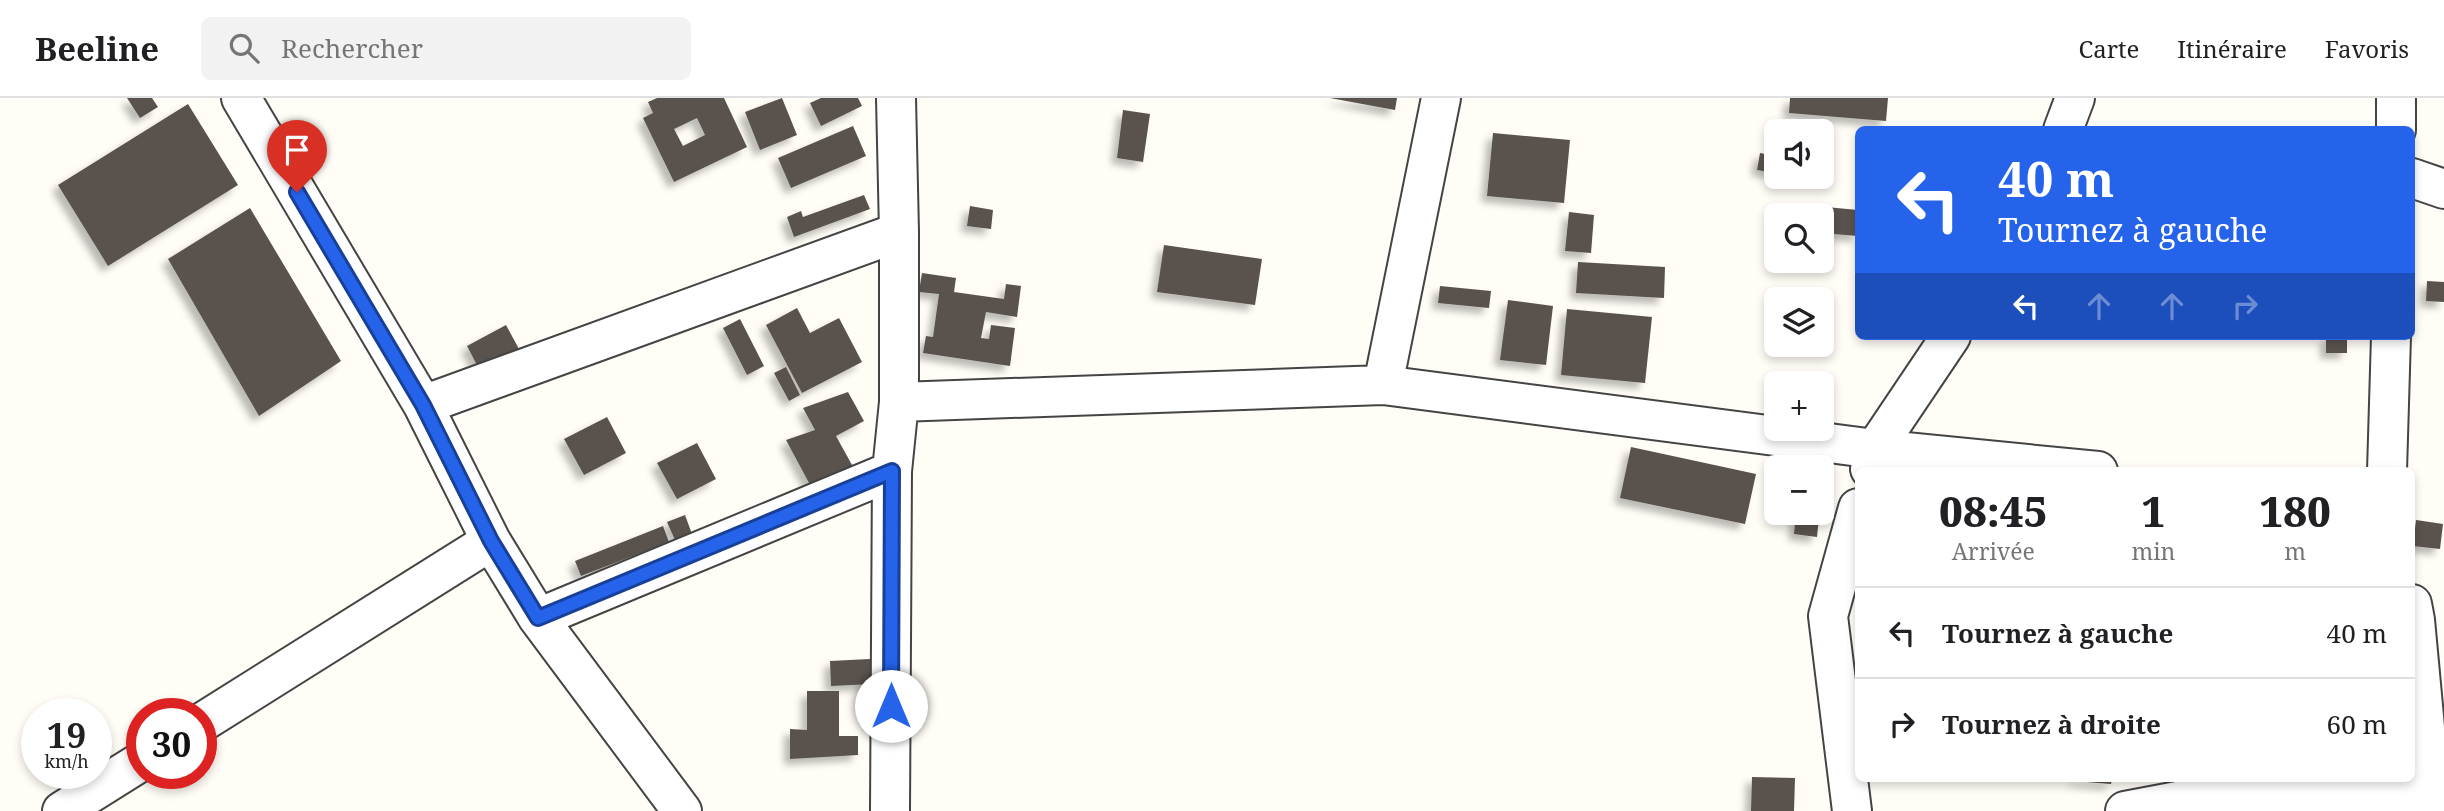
<!DOCTYPE html>
<html lang="fr">
<head>
<meta charset="utf-8">
<style>
	body { margin:0; font-family:"Noto Serif",serif; background:#f2f2f2; color:#202124; height:100vh; display:flex; flex-direction:column; font-size:26px; white-space:nowrap }
	* { box-sizing:border-box; margin:0 }
	p { font-size:23px; color:#757577 }
	.icon { flex:none; width:38px; height:38px; fill:none; stroke:currentColor; stroke-width:2; stroke-linecap:round; stroke-linejoin:round }
	.map { position:relative; flex:1; overflow:hidden }
	.panel { position:absolute; left:1855px; top:369px; width:560px; height:315px; display:flex; flex-direction:column; background:#fff; border-radius:10px; box-shadow:0 4px 10px #0003 }
	.panel>* { flex:none }
	.top-card { position:absolute; left:1855px; top:28px; width:560px; height:214px; border-radius:10px; box-shadow:0 4px 10px #0003; background:#2563eb; color:#fff; overflow:hidden }
	.buttons { position:absolute; left:1764px; top:21px; display:grid; gap:14px }
	.buttons a { display:grid; place-items:center; width:70px; height:70px; border-radius:10px; background:#fff; box-shadow:0 4px 10px #0003; font-size:35px }
	.speed { position:absolute; left:21px; top:600px; display:flex; gap:14px; font-size:35px; font-weight:700; text-align:center }
	.speed>* { display:grid; place-content:center; width:91px; height:91px; border-radius:50%; background:#fff; box-shadow:0 4px 10px #0003; line-height:1 }
	.speed small { font-size:18px; font-weight:400 }
	.speed .limit { border:10px solid #d22; background:#fff; color:#111 }
	.pin { position:absolute; display:grid; place-items:center; width:60px; height:60px; color:#fff; margin:-72px -30px; border-radius:50% 50% 50% 0; rotate:-45deg; box-shadow:0 0 7px #0007 }
	.pin .icon { rotate:45deg }
	.me { position:absolute; width:77px; margin:-38px; rotate:0deg; stroke-linejoin:round; filter:drop-shadow(0 0 5px #0008) }
	.turn { display:flex; align-items:center; gap:24px; height:147px; padding:0 28px; font-size:32px }
	.turn .icon { width:91px; height:91px; stroke-width:2.5 }
	.turn b { display:block; font-size:49px; line-height:60px }
	.lanes { display:flex; align-items:center; height:66px; padding:0 28px; background:#0003; justify-content:center; gap:35px; direction:ltr }
	.lanes .off { opacity:.35 }
	.eta { display:flex; justify-content:space-evenly; align-items:center; height:119px; text-align:center }
	.eta b { font-size:42px; font-weight:800; line-height:49px }
	ul { padding:0; list-style:none }
	li { display:flex; align-items:center; gap:21px; height:91px; padding:0 28px; border-top:2px solid #e0e0e0 }
	li div { flex:1 }
	li b { display:block; font-size:26px }
	li em { font-style:normal }
	header { display:flex; align-items:center; gap:42px; box-sizing:border-box; height:98px; padding:0 35px; background:#fff; border-bottom:2px solid #e0e0e0 }
	header strong { font-size:33px }
	nav { display:flex; gap:38px; margin-inline-start:auto; font-size:24px }
	.search { width:490px; height:63px; background:#f2f2f2; display:flex; align-items:center; gap:18px; box-sizing:border-box; padding:0 24px; border-radius:10px; color:#757577; font-size:26px }
	.map>svg:first-child { display:block }
</style>
</head>
<body>
<header>
<strong>Beeline</strong>
<div class="search"><svg class="icon" aria-label="search" viewBox="0 0 24 24"><circle cx="10" cy="10" r="6"/><path d="M15 15l6 6"/></svg>Rechercher</div>
<nav><a>Carte</a><a>Itinéraire</a><a>Favoris</a></nav>
</header>
<div class="map">
<svg width="2444" height="713" viewBox="0 0 2444 713">
	<defs>
		<filter id="shadow"><feDropShadow dx="-6" dy="6" stdDeviation="3.5" flood-color="#0004"/></filter>
	</defs>
	<rect width="100%" height="100%" fill="#fffdf5"/>
	<path fill="#5a524d" fill-rule="evenodd" filter="url(#shadow)" d="M127 0H152L158 9 140 20Z
		M657 0H724L747 49 674 84 643 20 653 15 648 4ZM697 20 705 37 683 48 674 31Z
		M782 0 797 37 760 52 745 14Z
		M821 0H858L862 8 821 28 810 5Z
		M1330 0H1397L1395 12Z
		M1790 0H1888L1886 23 1789 15Z
		M188 6 238 87 108 168 58 87Z
		M1123 12 1150 16 1143 64 1117 60Z
		M853 28 866 58 791 90 778 60Z
		M1493 35 1570 42 1564 105 1487 98Z
		M1760 55 1776 58V75L1757 72Z
		M864 97 870 111 794 139 787 119 801 113 803 119Z
		M1804 107 1858 112V138L1822 135V117H1804Z
		M970 108 993 112 991 131 967 128Z
		M250 110 341 263 259 318 168 161Z
		M1569 114 1594 117 1591 155 1565 153Z
		M1164 147 1262 161 1255 207 1157 194Z
		M1578 164 1665 169 1664 200 1576 195Z
		M922 175 956 180 954 194 1004 201 1006 186 1021 188 1017 219 986 214 981 240 989 241 991 227 1015 230 1010 268 923 255 926 238 933 239 939 196 919 194Z
		M2427 183 2444 184V204L2426 203Z
		M1440 188 1491 193 1489 210 1438 205Z
		M1508 202 1553 208 1546 267 1500 262Z
		M797 210 810 235 839 220 862 264 802 295 766 227Z
		M1567 211 1652 219 1645 285 1561 277Z
		M740 221 764 268 747 277 723 230Z
		M506 227 519 251 479 271 467 248Z
		M2326 238H2347V255H2326Z
		M786 269 800 297 789 303 774 275Z
		M848 294 864 323 836 338 857 376 816 398 786 342 815 332 803 310Z
		M607 319 626 355 584 377 564 341Z
		M697 345 716 381 677 401 657 365Z
		M1631 349 1756 376 1745 426 1620 400Z
		M1796 416 1819 419 1817 439 1794 436Z
		M685 417 692 436 675 442 667 424Z
		M2416 422 2443 426 2440 451 2413 448Z
		M663 428 669 444 581 478 575 463Z
		M870 561 872 586 831 588 830 563Z
		M807 593H839V638H858V657L790 661V631L807 632Z
		M1752 679 1795 680 1794 713H1751Z
		M2074 681H2112L2111 686 2074 683Z"/>
	<g fill="none" stroke-linecap="round" stroke-linejoin="round">
		<g stroke="#444" stroke-width="42">
			<path id="minor" d="M241 0 423 307 491 443 538 520 682 713
				M2396 0V32
				M2063 32 2075 0
				M2412 80 2444 91
				M1383 287 1441 0
				M899 304 1383 287 1875 351 2098 373
				M423 307 899 134
				M1870 371 1875 351 1951 238
				M2387 373 2391 238
				M2412 506 2415 522 2431 694
				M538 520 892 373
				M201 625 491 443
				M62 713 142 663
				M890 713 892 373 899 304V134L896 0
				M1852 713 1828 518 1858 410
				M2125 713 2199 699 2444 695"/>
		</g>
		<use href="#minor" stroke="#fff" stroke-width="38"/>
	</g>
	<g fill="none" stroke-linecap="round" stroke-linejoin="round">
		<g stroke="#184099" stroke-width="18">
			<path id="route" d="M297 94 423 307 491 443 538 520 892 373 891 608"/>
		</g>
		<use href="#route" stroke="#2563eb" stroke-width="12"/>
	</g>
</svg>
<div class="buttons">
<a><svg class="icon" aria-label="sound" viewBox="0 0 24 24"><path d="M4 9h4l5-4v14l-5-4H4zM17 9q2 3 0 6"/></svg></a>
<a><svg class="icon" aria-label="search" viewBox="0 0 24 24"><circle cx="10" cy="10" r="6"/><path d="M15 15l6 6"/></svg></a>
<a><svg class="icon" aria-label="layers" viewBox="0 0 24 24"><path d="M12 4l9 5-9 5-9-5zM3 14l9 5 9-5"/></svg></a>
<a>+</a>
<a>−</a>
</div>
<div class="speed"><div>19<small>km/h</small></div><div class="limit">30</div></div>
<div class="pin" style="left:297px;top:94px;background:#d93025"><svg class="icon" aria-label="arrive" viewBox="0 0 24 24"><path d="M6 21V4h12l-3 4 3 4H6"/></svg></div>
<svg class="me" style="left:891px;top:608px" viewBox="-20 -20 40 40"><circle r="19" fill="#fff"/><path d="M0-13L10 11 0 6-10 11z" fill="#2563eb"/></svg>
<div class="top-card">
<div class="turn"><svg class="icon" aria-label="left" viewBox="0 0 24 24"><path d="M17 20v-9H6M10 6l-5 5 5 5"/></svg><div><b>40 m</b>Tournez à gauche</div></div>
<div class="lanes"><svg class="icon" aria-label="left" viewBox="0 0 24 24"><path d="M17 20v-9H6M10 6l-5 5 5 5"/></svg><svg class="icon off" aria-label="ahead" viewBox="0 0 24 24"><path d="M12 20V5M6 11l6-6 6 6"/></svg><svg class="icon off" aria-label="ahead" viewBox="0 0 24 24"><path d="M12 20V5M6 11l6-6 6 6"/></svg><svg class="icon off" aria-label="right" viewBox="0 0 24 24"><path d="M7 20v-9h11M14 6l5 5-5 5"/></svg></div>
</div>
<section class="panel">
<div class="eta">
<div><b>08:45</b><p>Arrivée</p></div>
<div><b>1</b><p>min</p></div>
<div><b>180</b><p>m</p></div>
</div>
<ul>
<li><svg class="icon" aria-label="left" viewBox="0 0 24 24"><path d="M17 20v-9H6M10 6l-5 5 5 5"/></svg><div><b>Tournez à gauche</b></div><em>40 m</em></li>
<li><svg class="icon" aria-label="right" viewBox="0 0 24 24"><path d="M7 20v-9h11M14 6l5 5-5 5"/></svg><div><b>Tournez à droite</b></div><em>60 m</em></li>
</ul>
</section>
</div>
</body>
</html>
